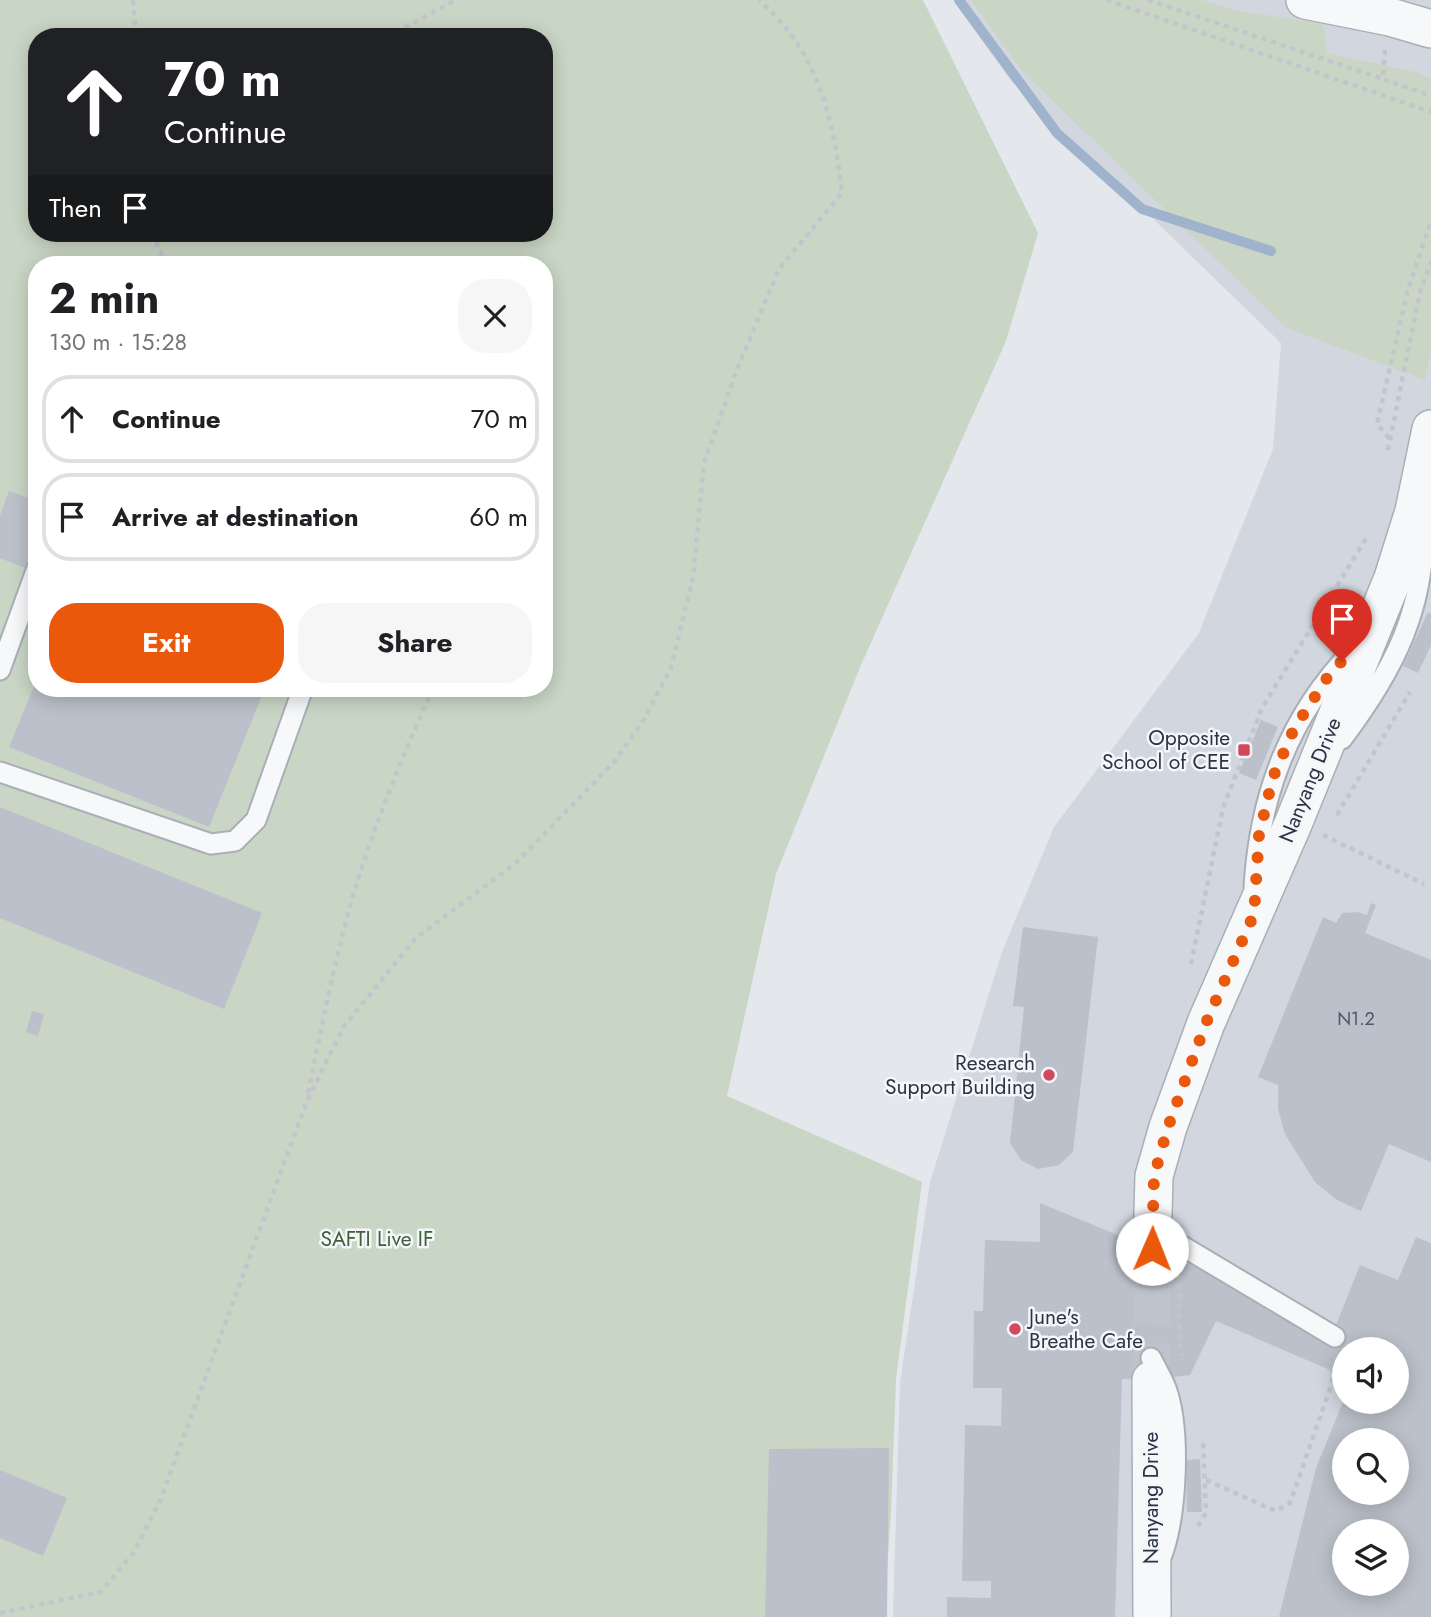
<!DOCTYPE html>
<html lang="en">
<head>
<meta charset="utf-8">
<style>
	body { margin:0; font-family:Jost,sans-serif; background:#f6f6f6; color:#202124; height:100vh; display:flex; flex-direction:column; font-size:26px; white-space:nowrap }
	* { box-sizing:border-box; margin:0 }
	p { font-size:23px; color:#757577 }
	.icon { flex:none; width:38px; height:38px; fill:none; stroke:currentColor; stroke-width:2; stroke-linecap:round; stroke-linejoin:round }
	.map { position:relative; flex:1; overflow:hidden }
	.panel { position:absolute; left:28px; top:256px; width:525px; height:441px; display:flex; flex-direction:column; background:#fff; border-radius:28px; box-shadow:0 4px 18px #0003 }
	.panel>* { flex:none }
	.banner { position:absolute; left:28px; top:28px; width:525px; height:214px; border-radius:28px; box-shadow:0 4px 18px #0003; background:#202124; color:#fff; overflow:hidden }
	.buttons { position:absolute; left:1332px; top:1337px; display:grid; gap:14px }
	.buttons a { display:grid; place-items:center; width:77px; height:77px; border-radius:50%; background:#fff; box-shadow:0 4px 18px #0003; font-size:35px }
	.pin { position:absolute; display:grid; place-items:center; width:60px; height:60px; color:#fff; margin:-72px -30px; border-radius:50% 50% 50% 0; rotate:-45deg; box-shadow:0 0 7px #0007 }
	.pin .icon { rotate:45deg }
	.me { position:absolute; width:77px; margin:-38px; rotate:1deg; stroke-linejoin:round; filter:drop-shadow(0 0 5px #0008) }
	.turn { display:flex; align-items:center; gap:24px; height:147px; padding:0 21px; font-size:32px }
	.turn .icon { width:91px; height:91px; stroke-width:2.5 }
	.turn b { display:block; font-size:49px; line-height:60px }
	.then { display:flex; align-items:center; height:66px; padding:0 21px; background:#0003; gap:14px; font-size:26px }
	.round { display:grid; place-items:center; flex:none; width:74px; height:74px; border-radius:28px; background:#f6f6f6 }
	.summary { display:flex; align-items:center; justify-content:space-between; height:119px; padding:0 21px }
	h1 { font-size:42px; font-weight:700; line-height:52px }
	.action { display:flex; gap:14px; margin-top:auto; padding:14px 21px }
	.action a { flex:1; height:80px; border-radius:28px; background:#ea580c; color:#fff; font-size:28px; font-weight:700; line-height:80px; text-align:center }
	.action a+a { background:#f6f6f6; color:#202124 }
	ul { padding:0; list-style:none }
	li { display:flex; align-items:center; gap:21px; height:88px; margin:0 14px 10px; padding:0 7px; border:4px solid #e0e0e0; border-radius:28px }
	li div { flex:1 }
	li b { display:block; font-size:26px }
	li em { font-style:normal }
	.map>svg:first-child { display:block }
</style>
</head>
<body>
<div class="map">
<svg width="1431" height="1617" viewBox="0 0 1431 1617">
	<rect width="100%" height="100%" fill="#e4e7ec"/>
	<path fill="#d2d6de" fill-rule="evenodd" d="M953 0H1431V1617H893L900 1383 930 1182 1002 952 1054 827 1199 633 1273 449 1281 343 1011 81ZM1344 1349H1396V1402H1344ZM1344 1440H1396V1493H1344ZM1344 1531H1396V1584H1344Z"/>
	<path fill="#c9d6c5" fill-rule="evenodd" d="M0 0H923L1038 233 1006 341 861 665 776 874 727 1096 922 1182 896 1379 891 1512 884 1617H0ZM37 37H544V233H37ZM37 264H544V688H37Z
		M971 0H1202L1239 11 1323 24 1327 53 1415 72 1431 79V352L1425 380 1287 328 1022 71Z"/>
	<g fill="none" stroke-linecap="round" stroke-linejoin="round">
		<path stroke="#9fb4cc" stroke-width="10" d="M959 0 1057 133 1142 209 1271 251"/>
	</g>
	<path fill="#bbc0ca" fill-rule="evenodd" d="M9 491 37 501V537L25 568 0 558V516Z
		M1428 612 1431 614V645L1418 673 1403 666Z
		M37 679V688H265L209 827 9 747Z
		M1261 720 1278 727 1256 780 1239 773Z
		M0 807 262 913 224 1009 0 918Z
		M1371 903 1376 905 1365 933 1431 960V1162L1389 1144 1361 1211 1337 1200 1315 1182 1285 1134 1278 1109V1085L1258 1077 1323 917 1336 923 1342 913 1357 912 1367 915Z
		M1023 927 1098 937 1073 1152 1059 1165 1038 1169 1021 1160 1010 1143 1024 1007 1013 1006Z
		M32 1011 44 1014 38 1036 26 1032Z
		M1040 1203 1336 1325 1360 1265 1398 1280 1416 1237 1431 1243V1617H1279L1316 1468 1343 1402H1396V1349H1344V1376L1216 1321 1190 1375 1151 1380 1122 1379 1115 1617H947V1597L991 1598V1581H962L965 1425 1001 1426 1002 1388H973L974 1311H983L985 1240 1040 1242ZM1344 1440H1396V1493H1344ZM1344 1531H1396V1584H1344Z
		M889 1448 887 1617H765L769 1449Z
		M1200 1459 1202 1512H1187L1186 1460Z
		M0 1470 67 1498 43 1556 0 1538Z"/>
	<g fill="none" stroke-linecap="round" stroke-linejoin="round">
		<path stroke="#bfc3cb" stroke-width="37" stroke-dasharray="37 18" stroke-linecap="butt" d="M1151 1380 1152 1249"/>
		<g stroke="#a9aeb7" stroke-width="23">
			<path id="service" d="M0 670 37 568
				M1342 739C1394 670 1428 605 1423 516
				M0 772 211 844 235 841 256 820 303 688
				M1254 886C1260 794 1289 716 1354 649
				M1152 1228 1335 1337
				M1151 1358C1156 1368 1162 1378 1166 1388 1181 1429 1177 1514 1162 1555"/>
		</g>
		<g stroke="#a9aeb7" stroke-width="40">
			<path id="minor" d="M1305 0 1390 17 1431 29
				M1152 1249 1154 1176 1168 1127 1206 1023 1293 824 1393 578 1414 511 1431 429
				M1151 1380 1152 1617"/>
		</g>
		<path stroke="#c2c5cb" stroke-width="4.5" stroke-dasharray="5 5" stroke-linecap="butt" d="M133 0 136 37
			M1107 0 1431 112
			M1148 0 1383 79
			M387 37 456 0
			M1385 50 1383 79 1431 96
			M152 233 166 264
			M1389 438 1377 424 1408 289 1431 221
			M1388 450 1420 292 1431 262
			M1337 815 1410 692
			M1323 835 1424 884
			M1191 964 1223 808 1262 708 1367 537
			M308 1093C322 1027 334 961 353 896 374 825 403 755 433 688
			M1179 1274V1340L1182 1356
			M1206 1480 1276 1511 1290 1503 1332 1383V1362
			M1198 1526 1206 1513 1203 1439
			M0 1613 101 1592 134 1552 160 1501 307 1101 344 1026 416 938 517 862 615 761 643 721 671 668 693 578 704 463 738 367 779 269 842 193C833 117 819 53 759 0"/>
		<use href="#service" stroke="#f7f8fa" stroke-width="19"/>
		<use href="#minor" stroke="#f7f8fa" stroke-width="37"/>
	</g>
	<g fill="none" stroke-linecap="round" stroke-linejoin="round">
		<path stroke="#ea580c" stroke-width="12" stroke-dasharray="0 21.6" d="M1152 1249 1154 1176 1168 1127 1206 1023 1254 914 1259 835 1273 777 1294 729 1329 675 1342 661"/>
	</g>
	<g fill="#d1495b" stroke="#f4f6f9" stroke-width="2.5">
		<rect x="1237" y="743" width="14" height="14" rx="3.5"/>
		<circle cx="1049" cy="1075" r="7"/>
		<circle cx="1015" cy="1329" r="7"/>
	</g>
	<g text-anchor="middle" stroke-width="5" stroke-linejoin="round" paint-order="stroke">
		<g font-size="18" fill="#4f5766">
			<text x="1356" y="1025">N1.2</text>
		</g>
		<g font-size="21" fill="#2b3445" stroke="#f4f6f9" text-anchor="end">
			<text x="1230" y="745">Opposite<tspan x="1230" dy="24">School of CEE</tspan></text>
			<text x="1035" y="1070">Research<tspan x="1035" dy="24">Support Building</tspan></text>
			<text x="1029" y="1324" text-anchor="start">June's<tspan x="1029" dy="24">Breathe Cafe</tspan></text>
		</g>
		<g font-size="21" fill="#2b3445" stroke="#f4f6f9">
			<text transform="translate(1310 780) rotate(-68)" y="7">Nanyang Drive</text>
			<text transform="translate(1151 1498) rotate(-90)" y="7">Nanyang Drive</text>
		</g>
		<g font-size="21" fill="#3f6138" stroke="#f4f6f9">
			<text x="377" y="1246">SAFTI Live IF</text>
		</g>
	</g>
</svg>
<div class="buttons">
<a><svg class="icon" aria-label="sound" viewBox="0 0 24 24"><path d="M4 9h4l5-4v14l-5-4H4zM17 9q2 3 0 6"/></svg></a>
<a><svg class="icon" aria-label="search" viewBox="0 0 24 24"><circle cx="10" cy="10" r="6"/><path d="M15 15l6 6"/></svg></a>
<a><svg class="icon" aria-label="layers" viewBox="0 0 24 24"><path d="M12 4l9 5-9 5-9-5zM3 14l9 5 9-5"/></svg></a>
</div>
<div class="pin" style="left:1342px;top:661px;background:#d93025"><svg class="icon" aria-label="arrive" viewBox="0 0 24 24"><path d="M6 21V4h12l-3 4 3 4H6"/></svg></div>
<svg class="me" style="left:1152px;top:1249px" viewBox="-20 -20 40 40"><circle r="19" fill="#fff"/><path d="M0-13L10 11 0 6-10 11z" fill="#ea580c"/></svg>
<div class="banner">
<div class="turn"><svg class="icon" aria-label="ahead" viewBox="0 0 24 24"><path d="M12 20V5M6 11l6-6 6 6"/></svg><div><b>70 m</b>Continue</div></div>
<div class="then">Then<svg class="icon" aria-label="arrive" viewBox="0 0 24 24"><path d="M6 21V4h12l-3 4 3 4H6"/></svg></div>
</div>
<section class="panel">
<div class="summary"><div><h1>2 min</h1><p>130 m · 15:28</p></div><a class="round"><svg class="icon" aria-label="close" viewBox="0 0 24 24"><path d="M6 6l12 12M18 6L6 18"/></svg></a></div>
<ul>
<li><svg class="icon" aria-label="ahead" viewBox="0 0 24 24"><path d="M12 20V5M6 11l6-6 6 6"/></svg><div><b>Continue</b></div><em>70 m</em></li>
<li><svg class="icon" aria-label="arrive" viewBox="0 0 24 24"><path d="M6 21V4h12l-3 4 3 4H6"/></svg><div><b>Arrive at destination</b></div><em>60 m</em></li>
</ul>
<div class="action"><a>Exit</a><a>Share</a></div>
</section>
</div>
</body>
</html>
